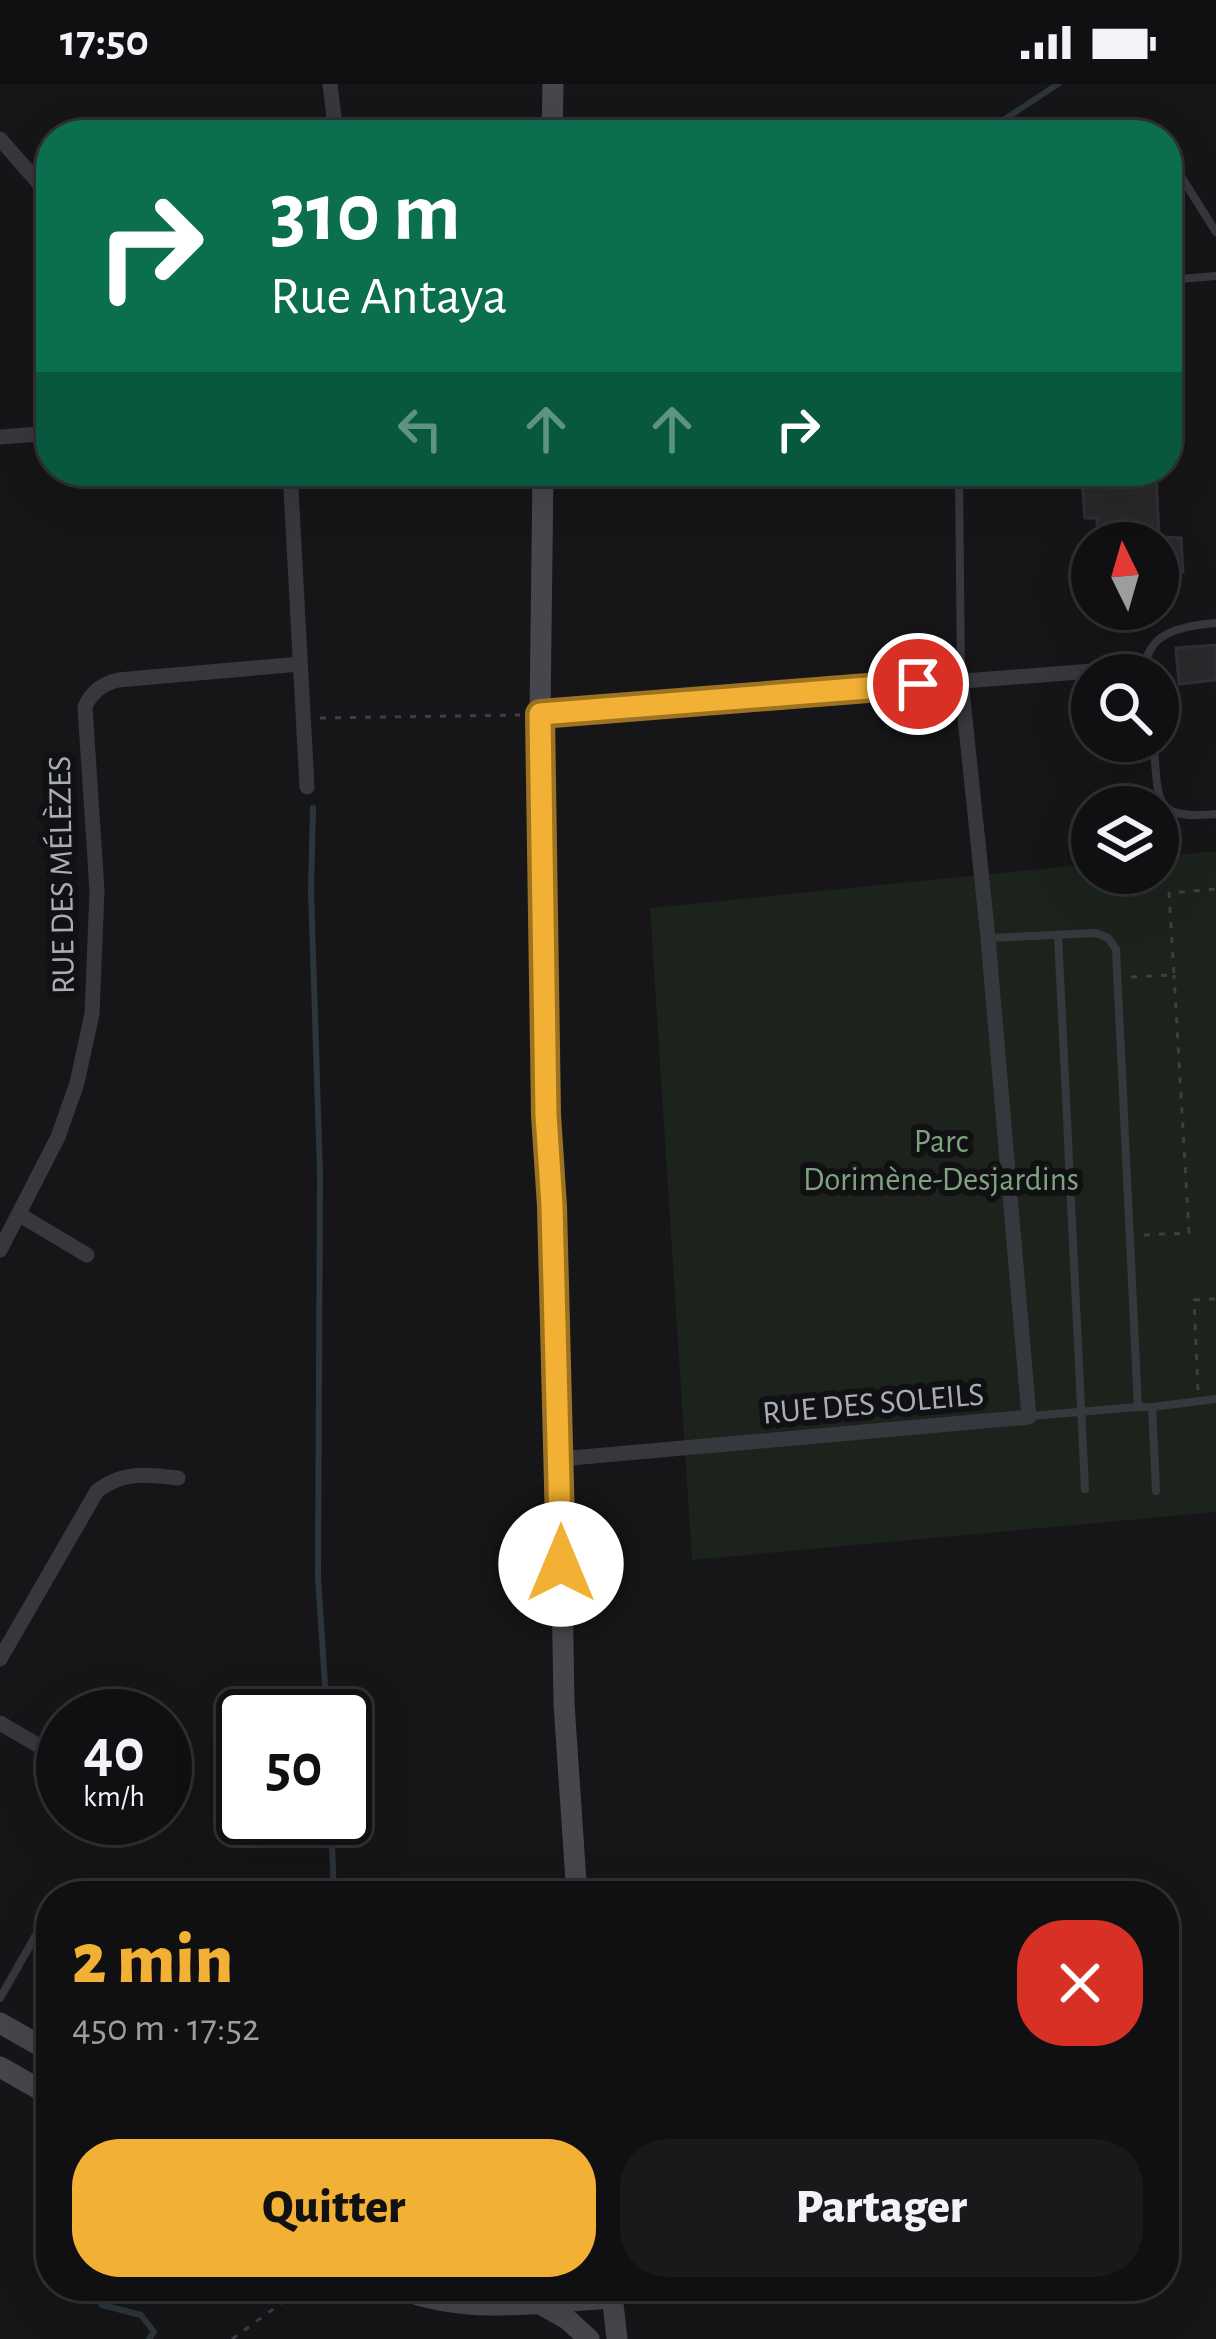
<!DOCTYPE html>
<html lang="fr">
<head>
<meta charset="utf-8">
<style>
	body { margin:0; font-family:"Alegreya Sans",sans-serif; background:#19191b; color:#f1f3f6; height:100vh; display:flex; flex-direction:column; font-size:45px; white-space:nowrap }
	* { box-sizing:border-box; margin:0 }
	p { font-size:39px; color:#9c9d9f }
	.icon { flex:none; width:66px; height:66px; fill:none; stroke:currentColor; stroke-width:2; stroke-linecap:round; stroke-linejoin:round }
	.map { position:relative; flex:1; overflow:hidden }
	.panel { position:absolute; left:36px; top:1797px; width:1143px; height:420px; display:flex; flex-direction:column; background:#101012; border-radius:48px; box-shadow:0 12px 48px #0002,0 0 0 3px #303032 }
	.panel>* { flex:none }
	.guide { position:absolute; left:36px; top:36px; width:1146px; height:366px; border-radius:48px; box-shadow:0 12px 48px #0002,0 0 0 3px #303032; background:#0b6e4f; color:#fff; overflow:hidden }
	.needle { width:78px; rotate:355deg }
	.controls { position:absolute; left:1071px; top:438px; display:grid; gap:24px }
	.controls a { display:grid; place-items:center; width:108px; height:108px; border-radius:50%; background:#101012; box-shadow:0 12px 48px #0002,0 0 0 3px #303032; font-size:60px }
	.speed { position:absolute; left:36px; top:1605px; display:flex; gap:24px; font-size:60px; font-weight:700; text-align:center }
	.speed>* { display:grid; place-content:center; width:156px; height:156px; border-radius:50%; background:#101012; box-shadow:0 12px 48px #0002,0 0 0 3px #303032; line-height:1 }
	.speed small { font-size:30px; font-weight:400 }
	.speed .limit { border:6px solid #111; border-radius:18px; background:#fff; color:#111 }
	.pin { position:absolute; display:grid; place-items:center; width:102px; height:102px; color:#fff; margin:-51px; border:6px solid #fff; border-radius:50%; box-shadow:0 3px 12px #0007 }
	.me { position:absolute; width:132px; margin:-66px; rotate:0deg; stroke-linejoin:round; filter:drop-shadow(0 0 9px #0008) }
	.turn { display:flex; align-items:center; gap:42px; height:252px; padding:0 36px; font-size:54px }
	.turn .icon { width:156px; height:156px; stroke-width:2.5 }
	.turn b { display:block; font-size:84px; line-height:102px }
	.lanes { display:flex; align-items:center; height:114px; padding:0 36px; background:#0003; justify-content:center; gap:60px; direction:ltr }
	.lanes .off { opacity:.35 }
	.round { display:grid; place-items:center; flex:none; width:126px; height:126px; border-radius:48px; background:#19191b }
	.summary { display:flex; align-items:center; justify-content:space-between; height:204px; padding:0 36px }
	h1 { font-size:72px; font-weight:800; line-height:90px; color:#f2b134 }
	.cta { display:flex; gap:24px; margin-top:auto; padding:24px 36px }
	.cta a { flex:1; height:138px; border-radius:48px; background:#f2b134; color:#111; font-size:48px; font-weight:800; line-height:138px; text-align:center }
	.cta a+a { background:#19191b; color:#f1f3f6 }
	.status { display:flex; justify-content:space-between; align-items:center; height:84px; padding:0 60px; background:#101012; direction:ltr }
	.status svg { height:33px; fill:currentColor }
	.map>svg:first-child { display:block }
</style>
</head>
<body>
<div class="status"><b>17:50</b><svg viewBox="0 0 49 12"><path d="M0 12V9h3v3zM5 12V6h3v6zM10 12V3h3v9zM15 12V0h3v12zM26 1h20v11H26zM47 4h2v5h-2z"/></svg></div>
<div class="map">
<svg width="1216" height="2255" viewBox="0 0 1216 2255">
	<rect width="100%" height="100%" fill="#161618"/>
	<path fill="#1c231d" d="M1216 767V1428L692 1476 650 824 1092 780V789H1158V773Z"/>
	<g fill="none" stroke-linecap="round" stroke-linejoin="round">
		<path stroke="#2c353c" stroke-width="6" d="M991 51 999 39 1058 0
			M313 724 311 805 320 1091 318 1493 327 1632
			M331 1734 334 1812
			M99 2202 97 2208 102 2221 141 2231 154 2248 149 2255"/>
	</g>
	<path fill="#29292c" stroke="#303034" stroke-width="3" d="M1156 388 1159 453 1181 454 1183 488 1158 490V459H1098L1097 434H1085L1082 394Z
		M1216 561V596L1179 600 1176 564Z"/>
	<g fill="none" stroke-linecap="round" stroke-linejoin="round">
		<path stroke="#3d3f44" stroke-width="3" stroke-dasharray="6 9" stroke-linecap="butt" d="M320 634 520 631
			M1131 893 1174 891 1169 809 1216 805
			M1144 1151 1189 1149 1174 891
			M1198 1306 1194 1216 1216 1215
			M232 2255 305 2202"/>
		<path stroke="#37383d" stroke-width="8" d="M1167 70 1216 148
			M1167 196 1216 192
			M959 387 961 595
			M1145 591C1143 548 1182 542 1216 539
			M1153 657C1160 713 1148 737 1216 730
			M1058 851 1085 1405
			M990 854 1096 849 1108 854 1116 865 1138 1323 1031 1332
			M1138 1323H1152L1156 1407
			M1152 1323 1216 1315
			M0 1914 48 1830"/>
		<path stroke="#37383d" stroke-width="15" d="M330 0 336 51
			M0 55 43 104 51 183
			M0 353 51 349
			M290 387 307 703
			M540 630 1144 583
			M20 1131 87 1171
			M0 1166 58 1053 77 999 92 930 97 807 85 623C91 608 102 600 118 596L300 580
			M560 1375 1029 1333 988 854 961 596
			M0 1575 97 1407C122 1387 148 1390 178 1394
			M0 1639 41 1663"/>
		<path stroke="#45474d" stroke-width="21" d="M552 51 553 0
			M543 387 540 630 546 1031 560 1375 564 1620 577 1812
			M0 1939 51 1968
			M0 1983 51 2012
			M393 2202C463 2233 538 2218 613 2214
			M611 2202 617 2255
			M537 2218 567 2235 589 2255"/>
	</g>
	<g fill="none" stroke-linecap="round" stroke-linejoin="round">
		<g stroke="#9d7322" stroke-width="30">
			<path id="route" d="M561 1480 552 1122 546 1031 540 630 918 600"/>
		</g>
		<use href="#route" stroke="#f2b134" stroke-width="21"/>
	</g>
	<g text-anchor="middle" stroke-width="12" stroke-linejoin="round" paint-order="stroke">
		<g font-size="33" fill="#a8adb8" stroke="#111113">
			<text transform="translate(60 791) rotate(-91)" y="12">RUE DES MÉLÈZES</text>
			<text transform="translate(873 1318) rotate(-5)" y="12">RUE DES SOLEILS</text>
		</g>
		<g font-size="33" fill="#7fa381" stroke="#111113">
			<text x="941" y="1068">Parc<tspan x="941" dy="38">Dorimène-Desjardins</tspan></text>
		</g>
	</g>
</svg>
<div class="controls">
<a><svg class="needle" viewBox="-14 -14 28 28"><path d="M0-13l5 13h-10z" fill="#e53935"/><path d="M0 13l5-13h-10z" fill="#9c9d9f"/></svg></a>
<a><svg class="icon" aria-label="search" viewBox="0 0 24 24"><circle cx="10" cy="10" r="6"/><path d="M15 15l6 6"/></svg></a>
<a><svg class="icon" aria-label="layers" viewBox="0 0 24 24"><path d="M12 4l9 5-9 5-9-5zM3 14l9 5 9-5"/></svg></a>
</div>
<div class="speed"><div>40<small>km/h</small></div><div class="limit">50</div></div>
<div class="pin" style="left:918px;top:600px;background:#d93025"><svg class="icon" aria-label="arrive" viewBox="0 0 24 24"><path d="M6 21V4h12l-3 4 3 4H6"/></svg></div>
<svg class="me" style="left:561px;top:1480px" viewBox="-20 -20 40 40"><circle r="19" fill="#fff"/><path d="M0-13L10 11 0 6-10 11z" fill="#f2b134"/></svg>
<div class="guide">
<div class="turn"><svg class="icon" aria-label="right" viewBox="0 0 24 24"><path d="M7 20v-9h11M14 6l5 5-5 5"/></svg><div><b>310 m</b>Rue Antaya</div></div>
<div class="lanes"><svg class="icon off" aria-label="left" viewBox="0 0 24 24"><path d="M17 20v-9H6M10 6l-5 5 5 5"/></svg><svg class="icon off" aria-label="ahead" viewBox="0 0 24 24"><path d="M12 20V5M6 11l6-6 6 6"/></svg><svg class="icon off" aria-label="ahead" viewBox="0 0 24 24"><path d="M12 20V5M6 11l6-6 6 6"/></svg><svg class="icon" aria-label="right" viewBox="0 0 24 24"><path d="M7 20v-9h11M14 6l5 5-5 5"/></svg></div>
</div>
<section class="panel">
<div class="summary"><div><h1>2 min</h1><p>450 m · 17:52</p></div><a class="round" style="background:#d93025;color:#fff"><svg class="icon" aria-label="close" viewBox="0 0 24 24"><path d="M6 6l12 12M18 6L6 18"/></svg></a></div>
<div class="cta"><a>Quitter</a><a>Partager</a></div>
</section>
</div>
</body>
</html>
